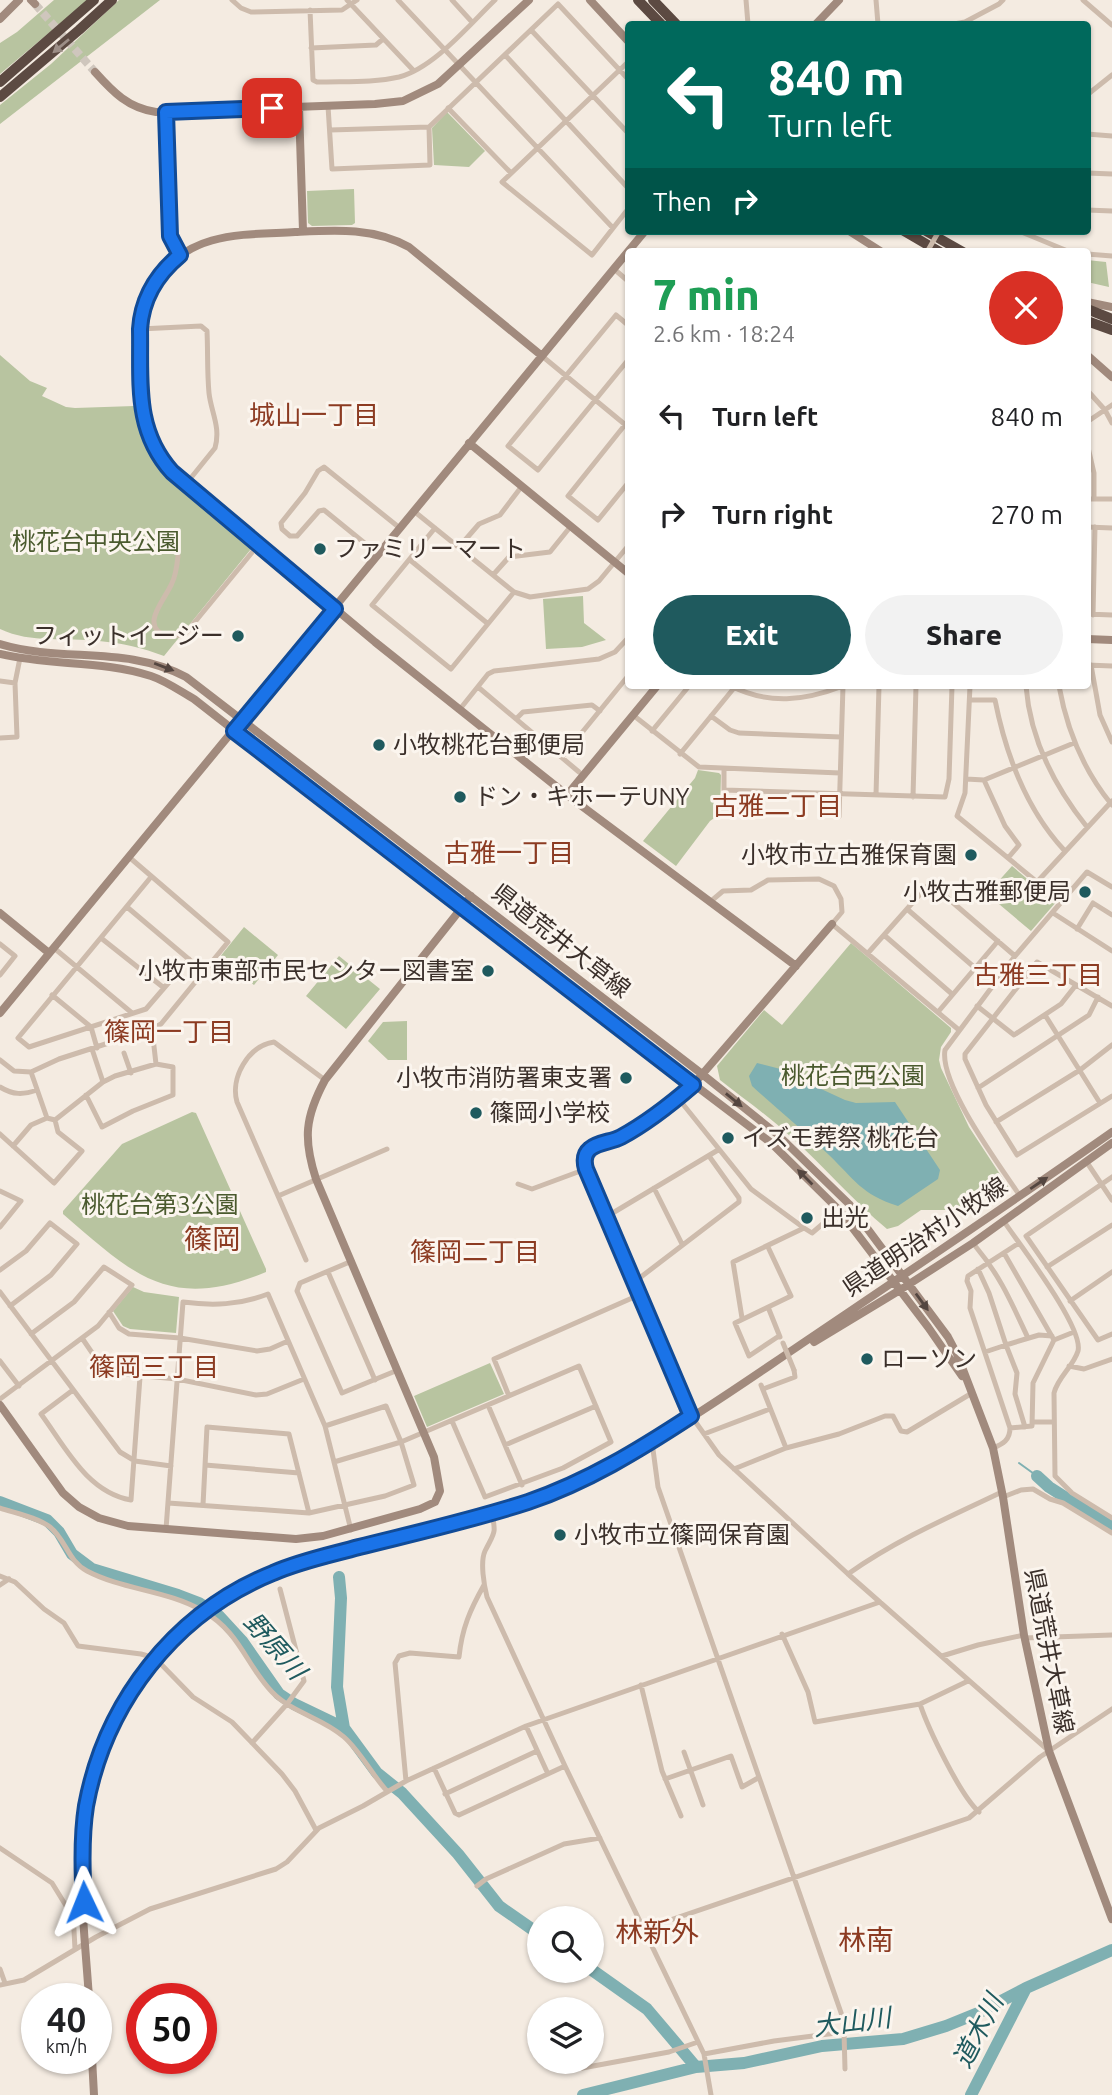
<!DOCTYPE html>
<html lang="en">
<head>
<meta charset="utf-8">
<style>
	body { margin:0; font-family:Ubuntu,"Noto Sans JP",sans-serif; background:#f2f2f2; color:#202124; height:100vh; display:flex; flex-direction:column; font-size:26px; white-space:nowrap }
	* { box-sizing:border-box; margin:0 }
	p { font-size:23px; color:#757577 }
	.icon { flex:none; width:38px; height:38px; fill:none; stroke:currentColor; stroke-width:2; stroke-linecap:round; stroke-linejoin:round }
	.map { position:relative; flex:1; overflow:hidden }
	.side { position:absolute; left:625px; top:248px; width:466px; height:441px; display:flex; flex-direction:column; background:#fff; border-radius:7px; box-shadow:0 2px 5px #0004 }
	.side>* { flex:none }
	.top-card { position:absolute; left:625px; top:21px; width:466px; height:214px; border-radius:7px; box-shadow:0 2px 5px #0004; background:#00695c; color:#fff; overflow:hidden }
	.tools { position:absolute; left:527px; top:1906px; display:grid; gap:14px }
	.tools a { display:grid; place-items:center; width:77px; height:77px; border-radius:50%; background:#fff; box-shadow:0 2px 5px #0004; font-size:35px }
	.speed { position:absolute; left:21px; top:1983px; display:flex; gap:14px; font-size:35px; font-weight:700; text-align:center }
	.speed>* { display:grid; place-content:center; width:91px; height:91px; border-radius:50%; background:#fff; box-shadow:0 2px 5px #0004; line-height:1 }
	.speed small { font-size:18px; font-weight:400 }
	.speed .limit { border:10px solid #d22; background:#fff; color:#111 }
	.pin { position:absolute; display:grid; place-items:center; width:60px; height:60px; color:#fff; margin:-30px; border-radius:14px; box-shadow:0 4px 10px #0006 }
	.me { position:absolute; width:77px; margin:-38px; rotate:358deg; stroke-linejoin:round; filter:drop-shadow(0 0 5px #0008) }
	.turn { display:flex; align-items:center; gap:24px; height:147px; padding:0 28px; font-size:32px }
	.turn .icon { width:91px; height:91px; stroke-width:2.5 }
	.turn b { display:block; font-size:49px; line-height:60px }
	.then { display:flex; align-items:center; height:66px; padding:0 28px; background:#0003; gap:14px; font-size:26px }
	.round { display:grid; place-items:center; flex:none; width:74px; height:74px; border-radius:37px; background:#f2f2f2 }
	.headline { display:flex; align-items:center; justify-content:space-between; height:119px; padding:0 28px }
	h1 { font-size:42px; font-weight:800; line-height:52px; color:#1e9e55 }
	.cta { display:flex; gap:14px; margin-top:auto; padding:14px 28px }
	.cta a { flex:1; height:80px; border-radius:42px; background:#1f5a5e; color:#fff; font-size:28px; font-weight:800; line-height:80px; text-align:center }
	.cta a+a { background:#f2f2f2; color:#202124 }
	ul { padding:0; list-style:none }
	li { display:flex; align-items:center; gap:21px; height:98px; padding:0 28px }
	li div { flex:1 }
	li b { display:block; font-size:26px }
	li em { font-style:normal }
	.map>svg:first-child { display:block }
</style>
</head>
<body>
<div class="map">
<svg width="1112" height="2095" viewBox="0 0 1112 2095">
	<rect width="100%" height="100%" fill="#f4ebe1"/>
	<path fill="#b8c4a0" d="M54 0H88L0 74V43L17 32Z
		M119 0H160L0 124V105L51 64Z
		M447 112 485 151 469 167 434 165 432 128Z
		M354 189 355 223 352 225 312 226 308 223 307 191Z
		M1087 260 1106 262 1109 287 1087 282Z
		M0 355 30 381 47 388 42 396 66 407 75 408 134 406 145 443 161 468 251 546V549L164 656C143 648 122 643 99 641 65 637 32 644 0 629Z
		M583 596 584 623 606 640 582 647 546 649 543 599Z
		M698 770 719 773 721 775 720 814 710 821 676 866 643 841 695 778Z
		M1012 866 1038 888 1045 880 1063 894 1031 931 987 894Z
		M244 927 278 955 254 985 219 958Z
		M851 943 951 1028V1032L941 1047 939 1060 941 1068 969 1127 1009 1188 982 1200 949 1210H921L898 1226 887 1229C853 1201 825 1167 792 1138 770 1117 744 1099 720 1080L717 1066 764 1010 782 1025Z
		M339 956 380 989 346 1029 306 996Z
		M407 1021V1060H388L368 1041 383 1022Z
		M192 1112 196 1113 266 1269V1272C169 1312 134 1275 63 1214V1211L122 1144Z
		M133 1287 144 1292 179 1297 176 1333 130 1329 123 1326 113 1311Z
		M490 1363 504 1394 427 1427 414 1396Z"/>
	<path fill="#7fb0b2" d="M757 1063 796 1073 819 1088 845 1100 856 1103 895 1102 940 1170 938 1179 898 1206C861 1194 855 1180 829 1155 804 1131 777 1109 752 1086L749 1076Z"/>
	<g fill="none" stroke-linecap="round" stroke-linejoin="round">
		<path stroke="#7fb0b2" stroke-width="2" d="M1019 1463 1037 1476"/>
		<path stroke="#7fb0b2" stroke-width="12" d="M1037 1476 1049 1487 1112 1527
			M0 1502 47 1520 59 1532 72 1554 92 1569 178 1595 199 1603 219 1616 242 1641 279 1694 294 1704 344 1728 377 1773 402 1793 458 1854 499 1906 539 1934
			M339 1577 341 1598 337 1687 344 1728
			M592 1970 647 2009 696 2067
			M583 2095 696 2067 744 2063 822 2046 903 2039 946 2026 978 2013 1026 1988 1112 1950
			M971 2095 1026 1988"/>
		<path stroke="#cfc6bd" stroke-width="8" stroke-dasharray="8 4" stroke-linecap="butt" d="M35 4 95 72"/>
		<path stroke="#cdbbac" stroke-width="5" d="M232 0 241 8 251 12 342 10 357 0
			M347 0 414 71
			M398 0 613 228
			M452 0 472 22
			M746 0 748 24
			M876 0 878 24
			M1083 0 1112 25
			M310 10 313 80 317 82C344 81 373 83 399 77 434 68 469 25 495 0
			M954 24 965 22 999 4 1003 0
			M531 30 628 133
			M311 48 376 45 383 39
			M505 55 628 188
			M628 62 502 182 592 255 628 209
			M1087 95 1112 75
			M328 106 332 169 430 165 429 127
			M448 108 511 173
			M166 112 170 236 180 255
			M330 130 429 127 558 4 628 79
			M1087 134 1112 136
			M1087 173 1112 174
			M1087 210 1112 211
			M1019 231 1070 252
			M1087 254 1112 256
			M614 269 628 281
			M628 325 616 315 508 446 538 470 628 360
			M140 329 201 326 207 331C208 352 207 372 209 393 211 412 221 427 215 448L186 484
			M542 356 628 427
			M1087 390 1105 410 1112 423
			M628 421 568 496 598 520 628 483
			M1087 422 1112 405
			M1087 443 1094 473V499
			M1087 499H1112
			M415 512 514 592 530 597 588 589 599 581 628 546
			M1087 527 1112 528
			M435 528 372 605 451 669 514 592
			M459 547 479 524 500 515 522 486
			M378 554 324 510 319 511 297 536H290L282 529 281 523 305 493 318 471 324 467 401 529
			M178 556C177 565 176 575 172 583 164 602 138 626 168 637L185 634 259 544
			M410 560 487 623
			M493 575 509 557 550 552 571 526
			M1087 614 1112 615
			M1093 615 1095 527
			M1087 665 1112 666
			M1091 665 1100 715 1112 742
			M0 681 15 683
			M731 686C769 705 804 701 843 686
			M970 686 965 793 957 816 1037 882 1112 801
			M1026 686C1030 738 1055 787 1087 827
			M1059 686C1067 730 1083 770 1112 805
			M478 687 579 772
			M970 700H995C1006 755 1026 809 1064 850
			M460 709 488 674 494 671 599 659 615 652 628 638
			M633 715 699 767 840 773
			M711 716 730 730 739 733 841 737
			M516 719 523 712 592 705 600 711
			M652 731 689 686
			M0 738 17 737 15 683 20 658
			M680 754 734 688
			M562 757 628 676
			M724 770V790L945 797 949 779 952 686
			M966 779 984 780 1005 826 1019 845 1008 858
			M984 780 1074 743
			M876 795 879 686
			M913 797 916 686
			M839 817 843 686
			M151 877 18 1038 29 1047 146 1009 189 959
			M710 902 723 891 751 890 768 880 819 879 834 886 841 899 842 912 832 924 959 1030
			M127 907 204 972
			M907 909 974 967
			M1053 913 1112 951
			M1077 929 1093 903 1112 915
			M884 935 952 994
			M101 938 164 988
			M0 944 15 956 0 975
			M54 948 132 1013
			M868 953 930 883 1015 956
			M52 995 91 1027 97 1048
			M977 1006 1014 1035 1061 1004 1076 985
			M1112 1006 1037 962 965 1054V1059L986 1105 1017 1155 1112 1096
			M938 1012 998 941
			M1045 1015 1100 1103
			M152 1029 156 1064
			M92 1049 103 1082
			M124 1053 131 1073
			M0 1060 14 1071 31 1072 59 1059 152 1029 161 1024 228 942 129 857
			M0 1087C13 1095 23 1095 37 1090
			M978 1088 1089 1015 1098 997
			M678 1098 751 1189 804 1228 812 1233 839 1210
			M55 1120 103 1082 115 1076 156 1064 173 1067V1095L133 1111 102 1127 86 1095
			M996 1122 1080 1070 1112 1045
			M0 1134 54 1183 82 1151 58 1132 55 1120 47 1118 31 1072
			M13 1146 31 1125 47 1118
			M1086 1161 1112 1200
			M1112 1177 1026 1236 1098 1340 1112 1334
			M518 1184 532 1189 586 1169
			M654 1188 682 1244
			M0 1191 21 1201 0 1227
			M278 1196 387 1149
			M1020 1196C1000 1166 939 1084 945 1050L1015 956 1087 872 1112 887
			M606 1217 718 1150
			M1003 1220C1018 1243 1084 1327 1078 1351 1073 1367 1058 1377 1054 1393L1055 1476 1072 1493 1112 1518
			M768 1247 791 1296 735 1323 749 1356 779 1336
			M976 1247C1001 1277 1012 1304 1028 1338
			M1004 1253 1054 1340 1033 1383 1032 1426 1010 1428
			M306 1260 237 1102C230 1078 248 1046 274 1042L325 1080
			M352 1261 300 1283 297 1291 342 1393 398 1370
			M1047 1267 1112 1225
			M978 1269 989 1293 1006 1345 985 1352
			M0 1270 26 1251 50 1223 77 1244 51 1275 10 1306
			M328 1272 375 1380
			M633 1283 739 1202V1198L709 1156
			M0 1292 120 1452 135 1461 171 1466
			M1070 1301 1112 1272
			M768 1307 780 1337
			M109 1312 119 1328 129 1334 180 1338 257 1351 270 1349 288 1341
			M742 1318 733 1262 804 1228
			M82 1338 97 1360 112 1373 177 1379 256 1395 267 1394 304 1379
			M1054 1340 1074 1332
			M0 1361 19 1386
			M1069 1366 1084 1369 1112 1359
			M761 1385 786 1448
			M763 1389 795 1377 794 1370
			M73 1390 41 1414C66 1448 87 1492 131 1500L140 1377
			M509 1396 494 1359 639 1295
			M0 1399 98 1326 132 1285 104 1267 74 1302 31 1334
			M488 1405 522 1485
			M692 1417 719 1455 848 1574 1049 1751
			M1032 1422H1054
			M1025 1427 1015 1394 1017 1373 1006 1345 1039 1335 1052 1336
			M704 1434 770 1409
			M652 1442 658 1487 846 2027 844 2032 845 2069
			M505 1445 596 1406
			M993 1448C1003 1444 1010 1440 1010 1428L970 1308 971 1291 967 1281 968 1276 1019 1243
			M334 1462 401 1442 579 1366 611 1442 563 1468 485 1497 452 1421
			M205 1465 299 1473
			M734 1469 786 1448 839 1434 885 1416H893L901 1431 907 1432 972 1393
			M1003 1497 1021 1490 1033 1489 1050 1499 1063 1503 1112 1533
			M168 1503 309 1513 385 1496 414 1485 401 1442 386 1406 325 1426
			M203 1505 207 1427 289 1434 309 1513
			M0 1508C15 1513 37 1517 50 1527 66 1540 68 1561 87 1571 123 1590 167 1590 203 1611 240 1632 246 1665 272 1692 292 1713 323 1718 344 1737 361 1752 372 1775 387 1791
			M492 1512C496 1535 495 1531 485 1551 480 1562 484 1585 487 1597L565 1766 704 2054 711 2095
			M166 1529 183 1302C213 1306 239 1305 268 1294L325 1426 351 1530
			M848 1574C896 1540 949 1517 1002 1492
			M0 1576 15 1582 44 1609 64 1623 78 1646 141 1654 155 1658 193 1697 232 1722 282 1774 295 1791 316 1830
			M0 1585 9 1579
			M782 1634 808 1692 815 1722 920 1704
			M1024 1638 1112 1635
			M942 1656 978 1645 1024 1635
			M968 1681 920 1704C928 1728 960 1795 979 1812
			M641 1685 662 1771 681 1816
			M526 1726 548 1774
			M252 1743 287 1704 304 1681 280 1589
			M684 1752 703 1805
			M434 1768 455 1813 459 1815 565 1766
			M665 1779 731 1756 742 1787 758 1778
			M406 1781 395 1663 399 1656 410 1653 459 1657C462 1628 470 1610 484 1585
			M445 1794 537 1751
			M0 1848 52 1883 68 1909 73 1912 75 1949
			M477 1886 486 1879 564 1844 600 1838
			M644 1929 969 1818 1040 1757 1112 1709
			M0 1969 5 1983
			M0 1985 24 1980 96 1937 150 1909 276 1869 287 1862 319 1828 363 1806 406 1781 526 1726 880 1602
			M704 2054 774 2041 844 2032
			M577 2069 669 2052 698 2042"/>
		<path stroke="#a18a7d" stroke-width="8" d="M31 0 35 4
			M590 0 628 41
			M0 19 19 0
			M816 24 839 0
			M95 72C113 92 128 108 156 112L375 104 403 101 438 84 529 0
			M299 107 303 231
			M849 231 882 252
			M1087 302 1112 307
			M1087 355 1112 377
			M542 356 409 247C373 227 334 230 295 232 244 235 192 231 159 277 150 289 142 305 140 320 138 338 141 356 141 374 142 412 145 443 172 472L375 642 567 795 796 966
			M469 443 628 573
			M1087 639 1112 640
			M0 644C63 663 126 645 186 677L702 1074 777 1134 849 1204 948 1337 957 1354 993 1448 1003 1497 1024 1635 1049 1751 1112 1919
			M0 654C49 666 102 660 151 676 166 681 180 691 194 699L461 908 770 1142 839 1210 928 1327 962 1376
			M567 795 657 686
			M0 913 49 953
			M0 1013 645 231
			M814 1342 900 1290 973 1243 1112 1143
			M0 1405 63 1493 79 1507 99 1518 128 1526 296 1539 323 1536 420 1509 435 1502 440 1491 434 1457 316 1179C303 1139 305 1117 325 1080L471 896
			M691 1416 586 1169 585 1155 592 1147 618 1139 640 1126 693 1085 832 924
			M89 1998C85 1936 76 1870 86 1808 106 1686 188 1602 302 1562L527 1502C625 1467 711 1405 797 1347 902 1276 1008 1205 1112 1132
			M92 2058 94 2095"/>
		<path stroke="#5c4a42" stroke-width="10" d="M638 0 661 24
			M653 0 676 24
			M0 82 94 0
			M0 97 79 30 112 0
			M904 231 940 252
			M926 231 963 252
			M1087 309 1112 319
			M1087 321 1112 330"/>
		<path stroke="#cdbbac" stroke-width="5" d="M927 252 939 231
			M783 1343 794 1370"/>
	</g>
	<defs><path id="oneway-solid" d="M-6-.8H1V-3.2L6.5 0L1 3.2V.8H-6Z" transform="scale(1.75)"/></defs>
	<use fill="#9c8e87" href="#oneway-solid" transform="translate(61 46) rotate(140)"/>
	<g fill="#544640">
		<use href="#oneway-solid" transform="translate(164 667) rotate(21)"/>
		<use href="#oneway-solid" transform="translate(734 1100) rotate(39)"/>
		<use href="#oneway-solid" transform="translate(805 1177) rotate(-135)"/>
		<use href="#oneway-solid" transform="translate(1039 1183) rotate(-34)"/>
		<use href="#oneway-solid" transform="translate(922 1302) rotate(54)"/>
	</g>
	<g fill="none" stroke-linecap="round" stroke-linejoin="round">
		<g stroke="#114b97" stroke-width="18">
			<path id="route" d="M84 1902C82 1870 81 1838 86 1806 105 1703 174 1613 273 1573 300 1561 330 1555 359 1547 415 1533 473 1520 528 1502 587 1482 639 1450 691 1416L586 1169C584 1162 584 1154 590 1149 598 1142 612 1142 621 1137 647 1123 671 1104 693 1085L234 731 335 609 172 472C134 430 141 382 140 329 142 299 157 274 180 255L170 236 166 112 272 108"/>
		</g>
		<use href="#route" stroke="#1a73e8" stroke-width="12"/>
	</g>
	<g fill="#1f5a5e" stroke="#fbf5ee" stroke-width="2.5">
		<circle cx="320" cy="549" r="7"/>
		<circle cx="238" cy="636" r="7"/>
		<circle cx="379" cy="745" r="7"/>
		<circle cx="460" cy="797" r="7"/>
		<circle cx="971" cy="855" r="7"/>
		<circle cx="1085" cy="892" r="7"/>
		<circle cx="488" cy="971" r="7"/>
		<circle cx="626" cy="1078" r="7"/>
		<circle cx="476" cy="1113" r="7"/>
		<circle cx="728" cy="1138" r="7"/>
		<circle cx="807" cy="1218" r="7"/>
		<circle cx="867" cy="1359" r="7"/>
		<circle cx="560" cy="1535" r="7"/>
	</g>
	<g text-anchor="middle" stroke-width="6" stroke-linejoin="round" paint-order="stroke">
		<g font-size="24" fill="#4a5a2e" stroke="#fbf5ee">
			<text x="96" y="550">桃花台中央公園</text>
			<text x="853" y="1084">桃花台西公園</text>
			<text x="160" y="1213">桃花台第3公園</text>
		</g>
		<g font-size="24" fill="#3b302b" stroke="#fbf5ee" text-anchor="start">
			<text x="334" y="557">ファミリーマート</text>
			<text x="224" y="644" text-anchor="end">フィットイージー</text>
			<text x="393" y="753">小牧桃花台郵便局</text>
			<text x="474" y="805">ドン・キホーテUNY</text>
			<text x="957" y="863" text-anchor="end">小牧市立古雅保育園</text>
			<text x="1071" y="900" text-anchor="end">小牧古雅郵便局</text>
			<text x="474" y="979" text-anchor="end">小牧市東部市民センター図書室</text>
			<text x="612" y="1086" text-anchor="end">小牧市消防署東支署</text>
			<text x="490" y="1121">篠岡小学校</text>
			<text x="742" y="1146">イズモ葬祭 桃花台</text>
			<text x="821" y="1226">出光</text>
			<text x="881" y="1367">ローソン</text>
			<text x="574" y="1543">小牧市立篠岡保育園</text>
		</g>
		<g font-size="24" fill="#3b302b" stroke="#fbf5ee">
			<text transform="translate(561 941) rotate(38)" y="8">県道荒井大草線</text>
			<text transform="translate(925 1237) rotate(-34)" y="8">県道明治村小牧線</text>
			<text transform="translate(1049 1651) rotate(79)" y="8">県道荒井大草線</text>
		</g>
		<g font-size="26" fill="#8c3b22" stroke="#fbf5ee">
			<text x="314" y="424">城山一丁目</text>
			<text x="777" y="815">古雅二丁目</text>
			<text x="509" y="862">古雅一丁目</text>
			<text x="1038" y="984">古雅三丁目</text>
			<text x="169" y="1041">篠岡一丁目</text>
			<text x="475" y="1261">篠岡二丁目</text>
			<text x="154" y="1376">篠岡三丁目</text>
		</g>
		<g font-size="26" font-style="italic" fill="#1f5a5e" stroke="#fbf5ee">
			<text transform="translate(275 1646) rotate(49)" y="9">野原川</text>
			<text transform="translate(852 2022) rotate(-7)" y="9">大山川</text>
			<text transform="translate(978 2031) rotate(-63)" y="9">道木川</text>
		</g>
		<g font-size="28" fill="#8c3b22" stroke="#fbf5ee">
			<text x="212" y="1249">篠岡</text>
			<text x="657" y="1942">林新外</text>
			<text x="866" y="1950">林南</text>
		</g>
	</g>
</svg>
<div class="tools">
<a><svg class="icon" aria-label="search" viewBox="0 0 24 24"><circle cx="10" cy="10" r="6"/><path d="M15 15l6 6"/></svg></a>
<a><svg class="icon" aria-label="layers" viewBox="0 0 24 24"><path d="M12 4l9 5-9 5-9-5zM3 14l9 5 9-5"/></svg></a>
</div>
<div class="speed"><div>40<small>km/h</small></div><div class="limit">50</div></div>
<div class="pin" style="left:272px;top:108px;background:#d93025"><svg class="icon" aria-label="arrive" viewBox="0 0 24 24"><path d="M6 21V4h12l-3 4 3 4H6"/></svg></div>
<svg class="me" style="left:84px;top:1902px" viewBox="-20 -20 40 40"><path d="M0-17L14 15 0 8-14 15z" fill="#1a73e8" stroke="#fff" stroke-width="4"/></svg>
<div class="top-card">
<div class="turn"><svg class="icon" aria-label="left" viewBox="0 0 24 24"><path d="M17 20v-9H6M10 6l-5 5 5 5"/></svg><div><b>840 m</b>Turn left</div></div>
<div class="then">Then<svg class="icon" aria-label="right" viewBox="0 0 24 24"><path d="M7 20v-9h11M14 6l5 5-5 5"/></svg></div>
</div>
<section class="side">
<div class="headline"><div><h1>7 min</h1><p>2.6 km · 18:24</p></div><a class="round" style="background:#d93025;color:#fff"><svg class="icon" aria-label="close" viewBox="0 0 24 24"><path d="M6 6l12 12M18 6L6 18"/></svg></a></div>
<ul>
<li><svg class="icon" aria-label="left" viewBox="0 0 24 24"><path d="M17 20v-9H6M10 6l-5 5 5 5"/></svg><div><b>Turn left</b></div><em>840 m</em></li>
<li><svg class="icon" aria-label="right" viewBox="0 0 24 24"><path d="M7 20v-9h11M14 6l5 5-5 5"/></svg><div><b>Turn right</b></div><em>270 m</em></li>
</ul>
<div class="cta"><a>Exit</a><a>Share</a></div>
</section>
</div>
</body>
</html>
